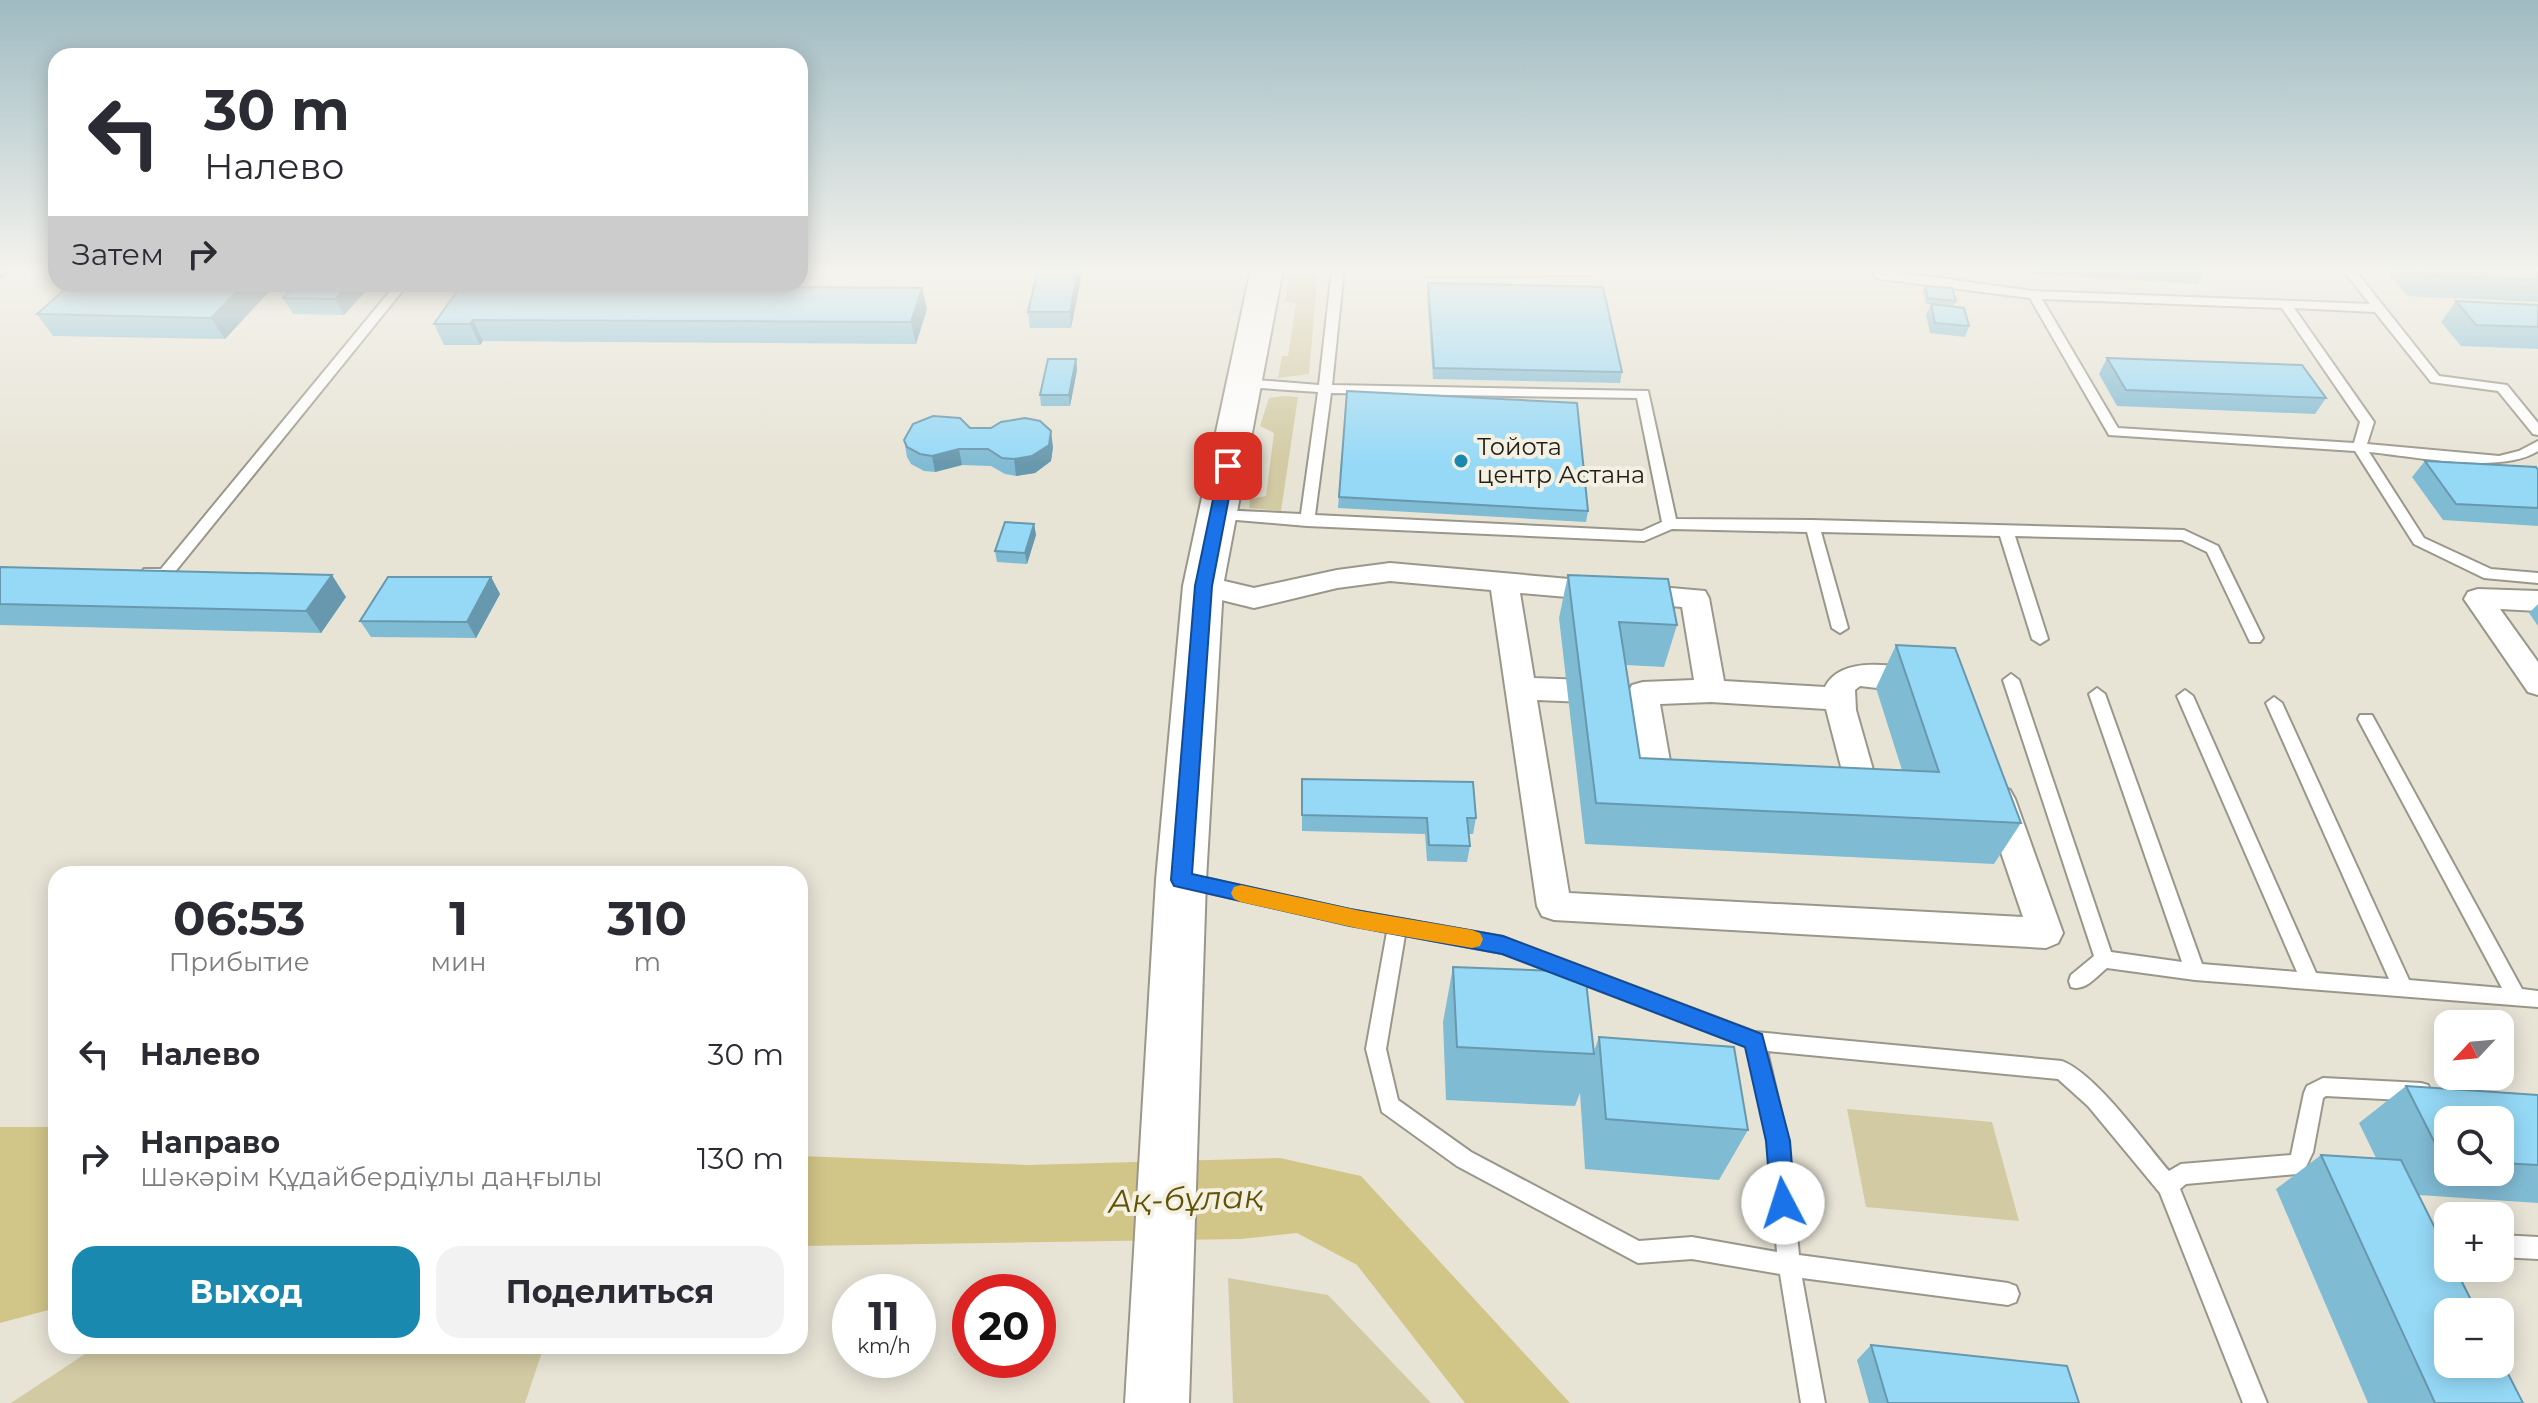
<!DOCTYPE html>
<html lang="ru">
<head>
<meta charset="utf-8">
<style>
	body { margin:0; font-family:Montserrat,sans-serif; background:#f2f2f3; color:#2b2b33; height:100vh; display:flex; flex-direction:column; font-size:30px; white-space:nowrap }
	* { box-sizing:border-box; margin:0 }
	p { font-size:26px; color:#7c7c81 }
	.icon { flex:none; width:44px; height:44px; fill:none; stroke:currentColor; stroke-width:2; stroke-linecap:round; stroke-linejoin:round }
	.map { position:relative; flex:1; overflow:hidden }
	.panel { position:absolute; left:48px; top:866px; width:760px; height:488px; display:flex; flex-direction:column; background:#fff; border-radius:24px; box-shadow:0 4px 20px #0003 }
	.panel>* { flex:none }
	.guide { position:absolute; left:48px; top:48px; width:760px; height:244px; border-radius:24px; box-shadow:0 4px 20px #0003; background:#fff; color:#2b2b33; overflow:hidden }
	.needle { width:52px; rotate:244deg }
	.buttons { position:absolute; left:2434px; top:1010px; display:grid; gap:16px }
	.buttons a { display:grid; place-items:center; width:80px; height:80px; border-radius:16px; background:#fff; box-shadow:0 4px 20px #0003; font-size:40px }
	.speed { position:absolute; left:832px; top:1274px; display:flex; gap:16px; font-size:40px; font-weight:700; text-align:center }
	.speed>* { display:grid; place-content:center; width:104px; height:104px; border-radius:50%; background:#fff; box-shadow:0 4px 20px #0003; line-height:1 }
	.speed small { font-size:20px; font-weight:400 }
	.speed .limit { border:12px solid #d22; background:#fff; color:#111 }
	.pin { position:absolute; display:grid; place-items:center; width:68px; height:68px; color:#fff; margin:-34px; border-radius:16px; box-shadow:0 4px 12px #0006 }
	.me { position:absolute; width:88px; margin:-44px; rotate:355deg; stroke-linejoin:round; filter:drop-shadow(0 0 6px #0008) }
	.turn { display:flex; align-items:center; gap:28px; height:168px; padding:0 24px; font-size:36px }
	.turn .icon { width:104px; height:104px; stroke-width:2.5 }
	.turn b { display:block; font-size:56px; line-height:68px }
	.then { display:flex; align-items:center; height:76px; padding:0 24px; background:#0003; gap:16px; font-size:30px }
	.eta { display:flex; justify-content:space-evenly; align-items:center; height:136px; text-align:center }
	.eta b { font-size:48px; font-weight:700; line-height:56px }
	.button { display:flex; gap:16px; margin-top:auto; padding:16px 24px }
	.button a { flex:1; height:92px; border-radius:24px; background:#1989af; color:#fff; font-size:32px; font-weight:700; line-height:92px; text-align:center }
	.button a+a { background:#f2f2f3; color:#2b2b33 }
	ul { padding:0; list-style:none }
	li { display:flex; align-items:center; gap:24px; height:104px; padding:0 24px }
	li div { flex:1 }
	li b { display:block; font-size:30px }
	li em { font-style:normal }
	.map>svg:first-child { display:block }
</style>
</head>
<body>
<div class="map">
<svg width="2538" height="1403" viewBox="0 0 2538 1403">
	<rect width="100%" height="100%" fill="#e7e4d6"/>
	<path fill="#d2caa3" d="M1291 269H1318L1309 374 1278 378 1282 356H1288L1296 303 1285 301Z
		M1284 396 1298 397 1281 511 1249 508 1250 499 1266 496 1274 433 1260 426 1269 398Z
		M1847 1109 1992 1122 2019 1221 1866 1207Z
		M1228 1278 1328 1295 1431 1403H1233Z
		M97 1346H540L543 1349 525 1403H11Z"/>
	<path fill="#d2c588" d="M0 1127H56V1308L0 1323Z
		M800 1156 1028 1165 1280 1158 1361 1176 1570 1403H1465L1357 1265 1297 1233 1240 1239 800 1246Z"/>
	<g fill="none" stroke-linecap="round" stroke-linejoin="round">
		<g stroke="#9a978a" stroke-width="4">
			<path id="lane" d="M1332 269H1344L1332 385 1648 391 1676 519 1812 520 2184 530 2218 546 2263 638 2260 642H2250L2207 552 2182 540 2015 536 2048 639 2040 644 2032 639 2000 536 1821 532 1848 628 1840 633 1832 628 1807 532 1672 529 1644 541 1307 526 1213 518 1211 515 1213 512 1218 510 1301 514 1318 392 1245 387 1239 383 1245 379 1319 385ZM1331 393 1637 398 1662 522 1642 531 1315 515Z
				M1418 269H1596V272L1590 275 1427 276Z
				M1871 269 2034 291 2370 304 2342 269H2354L2439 376 2507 385 2538 423V435L2533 434 2498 391 2431 382 2375 312 2294 308 2374 422 2367 444 2499 456 2519 451 2538 441V451C2501 475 2413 456 2369 452L2424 538 2491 569 2538 573V583L2484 578 2414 544 2355 451 2109 435 2030 298 1880 279 1876 278ZM2042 299 2282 308 2360 422 2354 443 2118 428Z
				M396 284H408L170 578 144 577 142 573 144 569H161Z
				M2011 674 2019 680 2111 952 2182 962 2089 694 2097 688 2105 694 2202 964 2297 972 2177 696 2185 690 2193 696 2316 973 2389 979 2266 703 2274 697 2282 703 2409 980 2502 988 2358 719 2360 715H2372L2522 989 2538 991V1007L2195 980 2107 968C2097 976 2085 992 2071 987L2069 981 2071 975 2094 956 2003 680Z
				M1187 874 1350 910 1503 937 1755 1032 2062 1061C2096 1074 2144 1142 2169 1171L2181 1164 2291 1155 2304 1093 2307 1086 2323 1078 2421 1083 2428 1085 2431 1092 2428 1099 2421 1101 2326 1096 2323 1098 2313 1152 2304 1171 2297 1174 2186 1184 2180 1189 2267 1403H2243L2160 1193 2088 1106 2058 1079 1767 1051 1788 1141 1799 1255 2008 1283 2016 1286 2019 1294 2016 1302 2008 1305 1802 1278 1825 1403H1801L1780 1274 1692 1259 1638 1263 1457 1166 1382 1112 1366 1049 1387 932 1187 888 1181 886 1178 881 1181 876ZM1405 935 1502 953 1747 1047 1768 1141 1777 1252 1692 1237 1639 1241 1471 1152 1398 1100 1386 1049Z
				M2500 1235 2538 1237V1259L2500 1257Z"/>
		</g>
		<g stroke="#9a978a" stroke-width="4">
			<path id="street" d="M1390 563 1705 591 1709 598 1724 681 1825 687C1841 654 1901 665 1930 674L1935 682 1930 690 1920 693 1860 686 1855 690 1856 710 1879 791 1874 800 1863 803 1835 799 1830 790 1835 781 1844 778 1826 709 1711 702 1660 704 1671 767 1689 771 1694 780 1689 789C1674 794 1661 791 1646 787L1641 778 1628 693 1632 685 1643 682 1694 680 1682 607 1520 593 1534 678 1609 681 1620 684 1624 692 1620 700 1609 703 1537 700 1569 893 2023 917 1983 799 1988 790 1999 786 2010 790 2015 799 2063 933 2058 943 2046 948 1554 920 1542 916 1537 906 1491 590 1390 581 1337 588 1254 608 1193 593 1189 586 1193 579 1203 576 1254 588 1337 570Z
				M2478 589 2538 591V611L2500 609 2538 662V695L2528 692 2464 599 2468 592Z"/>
		</g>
		<g stroke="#9a978a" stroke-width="4">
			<path id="secondary" d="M1251 269H1283L1223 586 1206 880 1189 1403H1125L1156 880 1183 586Z"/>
		</g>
		<use href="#lane" fill="#fff" fill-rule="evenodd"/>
		<use href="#street" fill="#fff" fill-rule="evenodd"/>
		<use href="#secondary" fill="#fff" fill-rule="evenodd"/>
	</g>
	<path fill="#80bbd4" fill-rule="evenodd" d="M1083 269 1071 328H1030L1028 312Z
		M2029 269H2206L2198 284 2032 274Z
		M2385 269H2538V302L2408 296Z
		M1428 283 1622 372 1620 383 1433 379 1427 294Z
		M71 284H276L225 339 53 336 37 314Z
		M296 284H372L344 315 293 314 283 298Z
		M501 285 927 309 916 344 483 341 480 345H444L434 324Z
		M1925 286 1956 301 1954 306 1969 326 1965 337 1930 333 1926 315 1931 304H1926L1923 291Z
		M2456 301 2538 305V349L2461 346 2441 322Z
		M2107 358 2326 398 2315 414 2117 406 2099 374Z
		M1076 359 1077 370 1070 406H1041L1040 395Z
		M1347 391 1588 511 1586 522 1338 508Z
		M970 428 1053 447 1051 461 1035 473 1016 476 1005 474 991 466 962 465 935 472 924 471 911 464 907 457 904 440Z
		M2425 461 2538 470V526L2443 520 2412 477Z
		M1034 524 1036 535 1027 564 997 562 995 551Z
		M0 567 346 597 321 633 0 625Z
		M1568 575 1677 625 1664 667 1626 665 1640 758 1902 770 1876 688 1896 645 2021 823 1994 864 1585 844 1559 618Z
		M491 577 500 594 476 638 371 637 360 621Z
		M2538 604V626L2529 613Z
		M1302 779 1476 818 1473 834H1468L1470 846 1467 862 1427 861 1425 834 1302 831Z
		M1453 967 1594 1051 1599 1037 1748 1130 1719 1180 1585 1169 1580 1093 1575 1106 1446 1100 1443 1022Z
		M2406 1086 2538 1095V1203L2419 1195 2523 1403H2368L2276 1189 2321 1155 2376 1158 2359 1123ZM2448 1120H2500V1172H2448Z
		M1871 1345 2079 1403H1869L1857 1360Z"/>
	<path fill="#6898ad" d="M0 269H13L0 280Z
		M1078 269H1083L1071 328 1070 312Z
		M244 284H276L225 339 211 318Z
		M349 284H372L344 315 335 299Z
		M922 288 927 309 916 344 911 322Z
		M473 320 483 341 480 345 470 324Z
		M1076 359 1077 370 1070 406 1069 395Z
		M1051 431 1053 447 1051 461 1035 473 1016 476 1014 459Z
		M959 449 962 465 935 472 932 456Z
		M1034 524 1036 535 1027 564 1025 553Z
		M332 575 346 597 321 633 306 611Z
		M491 577 500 594 476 638 467 622Z"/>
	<path fill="#95d9f7" stroke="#6898ad" stroke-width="2" d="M1038 269H1078L1070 312H1028Z
		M2417 269H2538V280L2423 275Z
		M1428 283 1603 287 1622 372 1434 368Z
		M71 284H244L211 318 37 314Z
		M296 284H349L335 299 283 298Z
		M462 284H495L494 285 922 288 911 322 473 320 470 324H434Z
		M1925 286 1952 288 1956 301 1928 298Z
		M2456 301 2538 305V327L2476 325Z
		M1931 304 1964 308 1969 326 1935 323Z
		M2107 358 2302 365 2326 398 2126 390Z
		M1048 359H1076L1069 395H1040Z
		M1347 391 1577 403 1588 511 1339 497Z
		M933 416 960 418 970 428H991L1001 422 1025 418 1040 421 1051 431 1049 445 1032 456 1014 459 1002 458 988 449H959L932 456 920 454 907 447 904 440 913 424Z
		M2425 461 2536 467 2538 470V508L2456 504Z
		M1005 522 1034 524 1025 553 995 551Z
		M0 567 332 575 306 611 0 604Z
		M1568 575 1668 579 1677 625 1619 622 1640 758 1939 772 1896 645 1955 648 2021 823 1596 803Z
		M388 577H491L467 622 360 621Z
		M1302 779 1473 782 1476 818H1467L1470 846 1429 845 1427 818 1302 815Z
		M1453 967 1585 972 1594 1054 1457 1047Z
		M1599 1037 1734 1047 1748 1130 1606 1119Z
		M2406 1086 2538 1095V1165L2500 1163V1120H2448V1159H2443Z
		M2321 1155 2401 1160 2448 1254V1268H2455L2477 1312H2448V1364H2500V1358L2523 1403H2435Z
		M1871 1345 2067 1366 2079 1403H1888Z"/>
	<linearGradient id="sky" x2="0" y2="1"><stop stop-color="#9fbbc2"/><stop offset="0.58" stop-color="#f4f3ed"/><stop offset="1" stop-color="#f4f3ed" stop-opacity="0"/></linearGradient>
	<rect width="2538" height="466" fill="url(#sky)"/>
	<path fill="#1a73e8" stroke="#114b97" stroke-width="2" d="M1228 461 1235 466 1212 586 1192 874 1350 909 1503 936 1762 1034 1790 1141 1795 1203 1792 1211 1783 1215 1775 1211 1771 1203 1766 1141 1745 1047 1502 954 1350 926 1174 886 1171 880 1195 586 1220 466Z"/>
	<path fill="#f59e0b" d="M1241 885 1361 911 1472 930 1480 933 1483 939 1480 946 1472 948 1361 929 1241 902 1234 899 1231 893 1234 887Z"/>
	<circle fill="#1989af" stroke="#f4f1e3" stroke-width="3" cx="1461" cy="461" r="8"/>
	<g text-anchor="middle" stroke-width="8" stroke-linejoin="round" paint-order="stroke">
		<g font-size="24" fill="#201f1a" stroke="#f4f1e3" text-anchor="start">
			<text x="1477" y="455">Тойота<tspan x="1477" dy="28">центр Астана</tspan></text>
		</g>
		<g font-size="32" font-style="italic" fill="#605206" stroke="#f4f1e3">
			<text transform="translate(1186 1199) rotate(-2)" y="11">Ақ-бұлақ</text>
		</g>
	</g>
</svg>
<div class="buttons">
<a><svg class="needle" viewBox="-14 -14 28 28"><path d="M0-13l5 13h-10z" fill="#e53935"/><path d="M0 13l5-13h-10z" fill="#7c7c81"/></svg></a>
<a><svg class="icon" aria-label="search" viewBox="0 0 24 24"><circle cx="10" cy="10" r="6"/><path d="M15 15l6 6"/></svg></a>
<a>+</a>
<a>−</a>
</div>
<div class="speed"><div>11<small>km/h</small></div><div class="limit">20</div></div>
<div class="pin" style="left:1228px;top:466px;background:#d93025"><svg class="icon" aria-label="arrive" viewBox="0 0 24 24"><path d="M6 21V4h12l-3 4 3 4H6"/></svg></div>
<svg class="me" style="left:1783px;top:1203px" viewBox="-20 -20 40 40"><circle r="19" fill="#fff"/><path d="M0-13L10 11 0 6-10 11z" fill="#1a73e8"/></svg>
<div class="guide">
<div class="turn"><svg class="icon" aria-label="left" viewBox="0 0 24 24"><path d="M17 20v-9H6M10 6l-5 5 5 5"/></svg><div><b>30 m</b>Налево</div></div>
<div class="then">Затем<svg class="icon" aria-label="right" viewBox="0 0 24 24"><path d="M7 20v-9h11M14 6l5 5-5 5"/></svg></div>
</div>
<section class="panel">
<div class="eta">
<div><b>06:53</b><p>Прибытие</p></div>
<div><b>1</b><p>мин</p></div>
<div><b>310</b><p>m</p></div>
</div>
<ul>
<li><svg class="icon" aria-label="left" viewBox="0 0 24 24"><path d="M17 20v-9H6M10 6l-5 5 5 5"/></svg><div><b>Налево</b></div><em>30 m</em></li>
<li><svg class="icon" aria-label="right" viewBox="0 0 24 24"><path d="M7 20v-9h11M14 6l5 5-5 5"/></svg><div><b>Направо</b><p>Шәкәрім Құдайбердіұлы даңғылы</p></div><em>130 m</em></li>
</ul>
<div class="button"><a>Выход</a><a>Поделиться</a></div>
</section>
</div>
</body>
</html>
